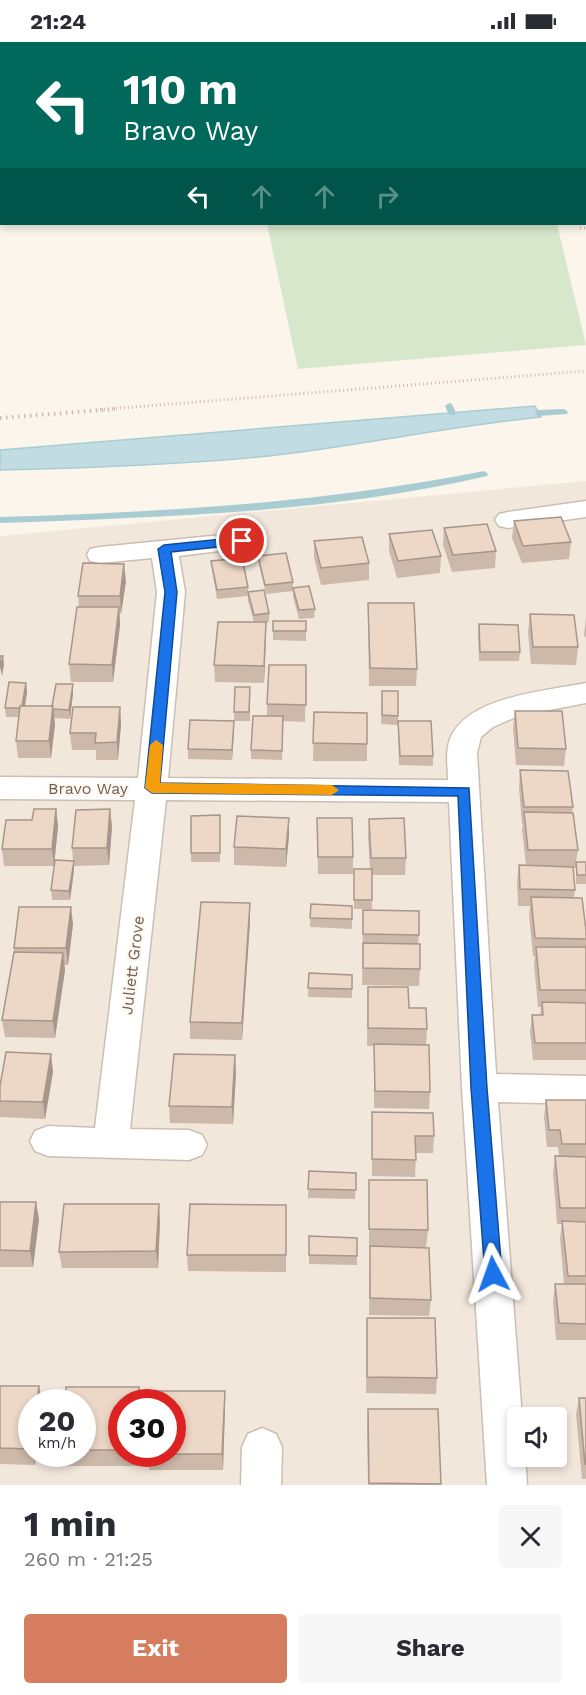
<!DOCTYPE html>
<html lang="en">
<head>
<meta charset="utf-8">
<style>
	body { margin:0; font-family:"Work Sans",sans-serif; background:#f7f7f7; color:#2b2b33; height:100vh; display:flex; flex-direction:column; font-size:22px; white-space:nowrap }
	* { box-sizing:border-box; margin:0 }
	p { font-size:20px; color:#7c7c81 }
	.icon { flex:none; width:33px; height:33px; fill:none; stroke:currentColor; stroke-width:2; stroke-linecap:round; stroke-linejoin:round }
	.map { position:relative; height:1443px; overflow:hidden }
	.drawer { display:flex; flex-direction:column; background:#fff; flex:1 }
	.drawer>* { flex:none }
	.banner { position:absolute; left:0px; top:0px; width:586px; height:183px; box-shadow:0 3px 9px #0003; background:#00695c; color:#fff; overflow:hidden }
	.buttons { position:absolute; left:507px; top:1365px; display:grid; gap:12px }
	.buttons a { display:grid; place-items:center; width:60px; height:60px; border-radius:6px; background:#fff; box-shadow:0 3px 9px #0003; font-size:30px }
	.speed { position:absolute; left:18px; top:1347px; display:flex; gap:12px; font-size:30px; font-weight:700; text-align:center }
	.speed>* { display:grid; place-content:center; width:78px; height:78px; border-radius:50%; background:#fff; box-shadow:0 3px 9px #0003; line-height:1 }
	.speed small { font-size:15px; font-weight:400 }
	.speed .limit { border:9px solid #d22; background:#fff; color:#111 }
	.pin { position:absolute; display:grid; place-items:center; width:51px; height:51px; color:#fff; margin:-26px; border:3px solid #fff; border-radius:50%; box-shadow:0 2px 6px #0007 }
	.me { position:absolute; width:66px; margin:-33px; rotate:356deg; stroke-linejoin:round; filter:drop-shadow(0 0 4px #0008) }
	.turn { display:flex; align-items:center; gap:21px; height:126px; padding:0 24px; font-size:27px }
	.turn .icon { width:78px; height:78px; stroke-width:2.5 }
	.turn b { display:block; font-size:42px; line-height:51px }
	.lanes { display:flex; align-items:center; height:57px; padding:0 24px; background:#0003; justify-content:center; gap:30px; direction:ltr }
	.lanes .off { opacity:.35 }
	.round { display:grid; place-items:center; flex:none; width:63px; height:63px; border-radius:6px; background:#f7f7f7 }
	.headline { display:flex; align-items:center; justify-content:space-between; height:102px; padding:0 24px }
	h1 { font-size:36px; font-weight:700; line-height:45px }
	.button { display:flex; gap:12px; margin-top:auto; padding:12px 24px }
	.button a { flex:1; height:69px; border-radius:6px; background:#d67d5f; color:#fff; font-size:24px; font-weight:700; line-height:69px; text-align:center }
	.button a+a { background:#f7f7f7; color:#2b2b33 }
	.status { display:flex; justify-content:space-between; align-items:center; height:42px; padding:0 30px; background:#fff; direction:ltr }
	.status svg { height:16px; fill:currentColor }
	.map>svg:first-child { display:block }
</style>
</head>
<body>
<div class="status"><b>21:24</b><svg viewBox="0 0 49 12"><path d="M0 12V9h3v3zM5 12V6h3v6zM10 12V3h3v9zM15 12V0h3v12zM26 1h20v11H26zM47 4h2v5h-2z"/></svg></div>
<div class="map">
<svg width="586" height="1443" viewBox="0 0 586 1443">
	<rect width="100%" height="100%" fill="#fbf5eb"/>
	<path fill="#f2e7db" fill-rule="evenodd" d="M586 439V1443H0V494ZM32 1360H82V1412H32ZM122 1360H172V1412H122ZM518 1376H556V1414H518Z"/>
	<path fill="#d6e7cb" d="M267 182H557L586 303 298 327Z"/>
	<path fill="#c1dde3" stroke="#a9ccd3" stroke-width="1.5" d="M535 364 541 375C449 384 360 404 269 414 180 423 90 426 0 428V408Z"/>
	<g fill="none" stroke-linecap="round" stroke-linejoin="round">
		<path fill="#a9ccd3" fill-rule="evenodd" d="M449 361 452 362 456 371 455 373H449L445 364Z
			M564 367 568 370 567 372 538 374 534 371 538 368Z
			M484 429 488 432 487 434C328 471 162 475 0 481V475C165 470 322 461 484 429Z"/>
		<g stroke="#ccbeb2" stroke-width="3">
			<path id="lane" d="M0 125H2V132H0Z"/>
		</g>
		<g stroke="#ccbeb2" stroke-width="3">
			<path id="street" d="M61 0H81L61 2Z
				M185 0H213L214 2H186Z
				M585 42H586V54H585Z
				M0 44H2V56H0Z
				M0 99H2L0 113Z
				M586 459V475L508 486 499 484 495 478 499 472 508 470Z
				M242 491 251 493 255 499 251 505 179 514 185 550 168 736 448 738C448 725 445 710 450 697 467 654 547 649 586 641V661L518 674 493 685 481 695 477 711 496 1032 586 1034V1062L498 1060 522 1376H518V1414H525L527 1443H487L462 1046 449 760 166 758 130 1087 189 1088 202 1093 207 1103 202 1113 189 1118 48 1114 35 1109 30 1099 35 1089 48 1084 95 1086 135 758 0 757V735L138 736 157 550 152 516 100 521 90 519 87 513 90 507 100 505Z
				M262 1386 276 1392 282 1405 281 1443H241L242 1405 248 1392Z"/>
		</g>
		<path stroke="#d2baa9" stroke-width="3" stroke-dasharray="1 3" stroke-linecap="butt" d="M250 0 259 2
			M98 2H128
			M0 165 2 162
			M580 186H586
			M96 368 586 329"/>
		<path stroke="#d2baa9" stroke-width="4" stroke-dasharray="1.5 4.5" stroke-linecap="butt" d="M0 376 115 367"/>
		<use href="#lane" fill="#fff" fill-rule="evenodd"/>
		<use href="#street" fill="#fff" fill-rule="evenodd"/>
	</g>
	<path fill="#ccb9aa" d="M0 0H38V2H2V29L0 28Z
		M514 479 571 500 569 517 522 521 512 496Z
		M444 486 496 509 495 526 452 530 443 503Z
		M389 492 441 514 440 531 397 536 389 509Z
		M314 499 369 521V538L321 543 314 516Z
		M258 514 293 540V549L266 552 259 523Z
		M211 519 248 545V550L269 571V580L266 581 264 641 215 640 214 623 254 580 248 559V554L217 557 212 528Z
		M126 539 121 572 120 571V583L113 640H71L69 622 79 565 78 554Z
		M293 546 315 567 314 576 299 577 293 555Z
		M368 561 417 627 416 644H369Z
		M530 572 578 605 576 623 531 622 528 590Z
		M586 575V596L584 593Z
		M273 579H306V599L273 598Z
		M479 582 520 610 519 619H479L478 591Z
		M306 623 305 680 283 679 282 718 251 717V708L267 674V662Z
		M26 641 27 650 25 664H52L73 642V651L70 677 54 676 55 682 51 716H18L16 699 19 675H6L5 666Z
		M250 645V679H234V670Z
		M382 649H398V679L433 714V724L399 723 398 683 381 682Z
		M120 665 121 682 118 718H96V708H72L70 691Z
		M515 669 566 707 564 724 516 723 513 686Z
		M314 670 367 702V719H313Z
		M234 679 232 718 188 717V707Z
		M520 728 573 765 572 771 578 808 576 820H586V842H576V826H573L575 848 574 856 586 888V1018H533L530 990 532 973H540L541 965H538L534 922 535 914H533L529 873 530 864H518L517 840 519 823H526L522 787 523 782H522L519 746Z
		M56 767 58 784 54 824H4L2 807 32 778Z
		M110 767 112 785 109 823 74 824V828L70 858H52L51 848 73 819 72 806Z
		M220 773V820H191V811Z
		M289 776V793L286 825 234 823V805Z
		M369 777 406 816 405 833H372V867H354V827H370L368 794Z
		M317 793 353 815V832H318Z
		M311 862 352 864V887L310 885Z
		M363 868 419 893 418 902 420 927 419 944 362 943Z
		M250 879 242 998 190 997V980Z
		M73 882 68 923H64L65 928 55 996 5 995 2 978 14 910V906Z
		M309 931 352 947V956L308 955Z
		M368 945 409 966 427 987 426 1003 430 1050 429 1067 374 1066V1004H367Z
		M51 1012 53 1030 45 1077 0 1075V1044Z
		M236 1030 233 1082 170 1081 169 1064Z
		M546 1058H586V1298H556L553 1259 555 1242H564L560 1196 562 1182H557L553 1131 555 1114H559L558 1105H547L544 1075Z
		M372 1070 434 1094 433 1111H416L415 1135 372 1134Z
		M309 1129 356 1131 355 1157 308 1156Z
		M369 1138 428 1188 426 1205 369 1204Z
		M0 1160 39 1177 33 1225H0Z
		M286 1163V1230L188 1229 187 1213Z
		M160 1179 158 1226H62L59 1210Z
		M309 1194 357 1196V1223L309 1222Z
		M370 1204 431 1258 429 1274 369 1273Z
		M367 1276 437 1336 436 1352 366 1351Z
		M0 1344 32 1360V1412H36L35 1423 0 1422Z
		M139 1345 140 1360H122V1412H137V1424H62L61 1412H82V1360Z
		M225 1349V1365L223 1428H149L148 1412Z
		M579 1356H586V1437H582L576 1372Z
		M368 1367 441 1442V1443H368L367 1389Z"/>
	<path fill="#a6968b" d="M28 0H38V2H27Z
		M124 522 126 539 121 572 120 554Z
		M119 565 120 583 113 640 112 623Z
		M266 580V597L264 641V624Z
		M3 614 4 623 2 634 0 625Z
		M26 641 27 650 23 675 22 666Z
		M73 642V651L70 677 69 668Z
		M53 664 55 682 51 716 49 699Z
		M120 665 121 682 118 718 117 700Z
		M234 679V689L232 718V708Z
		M56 767 58 784 54 824 52 807Z
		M110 767 112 785 109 823 107 806Z
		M289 776V793L286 825V807Z
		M74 819V828L70 858 69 849Z
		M250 861V879L242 998V981Z
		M71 865 73 882 68 923 66 906Z
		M63 911 65 928 55 996 53 979Z
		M51 1012 53 1030 45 1077 43 1060Z
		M235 1013 236 1030 233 1082 232 1065Z
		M36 1160 39 1177 33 1225 30 1209Z
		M159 1162 160 1179 158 1226 156 1209Z
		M39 1344 42 1360H37Z
		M139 1345 140 1360H138Z
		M225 1349V1365L223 1428 222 1412Z
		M33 1412H36L35 1423Z
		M135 1412H137V1424Z"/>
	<path fill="#edd7c6" stroke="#a6968b" stroke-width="1.5" d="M5 0H28L27 2Z
		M0 4H2V14H0Z
		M561 475 571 500 523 504 514 479Z
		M487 482 496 509 453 513 444 486Z
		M432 488 441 514 398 519 389 492Z
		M362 495 369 521 321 526 314 499Z
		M286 511 293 540 265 543 258 514Z
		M242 516 248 545 217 548 211 519Z
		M83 521 124 522 120 554H78Z
		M309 544 315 567 299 568 293 546Z
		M264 548 269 571 254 573 248 550Z
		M368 561H414L417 627 370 626Z
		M77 565H119L112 623 69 622Z
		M530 572 574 573 578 605H533Z
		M273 579H306V589H273Z
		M218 580H266L264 624 214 623Z
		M479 582 518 583 520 610H480Z
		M0 614H3L0 625Z
		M269 623H306V663L267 662Z
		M9 640 26 641 22 664H20V666H5Z
		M56 642H73L69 668 53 667 52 664Z
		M235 645H250L249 670H234Z
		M382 649H398V674L382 673Z
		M20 664H53L49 699H16Z
		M73 665H120L117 700 95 701 96 691H70Z
		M515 669H562L566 707 518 706Z
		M314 670 367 671V702L313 701Z
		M253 674H283L282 709 251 708Z
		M190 678 234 679 232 708 188 707Z
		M398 679H431L433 714H400Z
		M520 728 568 729 573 765H524Z
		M34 767H56L52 807H2L6 778H32Z
		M110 767 107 806H72L76 768Z
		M524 770 573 771 578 808H528Z
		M220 773V811H191V774Z
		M237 774 289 776 286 807 234 805Z
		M317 776H352L353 815H318Z
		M404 776 406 816H371L369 777Z
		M55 818 74 819 69 849 51 848Z
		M576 820H586V833H577Z
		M519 823 573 825 575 848 520 847Z
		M354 827H372V858H354Z
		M531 855 582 856 586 888V897L535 896Z
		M201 860 250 861 242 981 190 980Z
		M311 862 352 864V877L310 876Z
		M19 865H71L66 906H14Z
		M363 868 419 869V893L363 892Z
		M363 901 420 902V927L363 926Z
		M536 905H586V948H540Z
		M14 910 63 911 53 979 2 978Z
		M309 931 352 933V947L308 946Z
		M368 945H408L409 966H426L427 987 368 986Z
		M542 960 586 961V1001H535L532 973H543Z
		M374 1002 429 1003 430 1050 375 1049Z
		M6 1010 51 1012 43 1060 0 1059V1044Z
		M174 1012 235 1013 232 1065 169 1064Z
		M546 1058H586V1102H562L560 1088H549Z
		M372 1070 433 1071 434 1094H415L416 1118 372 1117Z
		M555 1114 586 1115V1166H560Z
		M309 1129 356 1131V1148L308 1147Z
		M369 1138H427L428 1188 369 1187Z
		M0 1160H36L30 1209 0 1208Z
		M64 1162H159L156 1209 59 1210Z
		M190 1162 286 1163V1213H187Z
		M562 1179 586 1180V1234H568Z
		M309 1194 357 1196V1214L309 1213Z
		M370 1204 429 1206 431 1258 370 1256Z
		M555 1242H586V1282L559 1281Z
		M367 1276H435L437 1336 367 1335Z
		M0 1344H39L37 1360H32V1407L0 1406Z
		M66 1345H139L138 1360H122V1408H82V1360H65Z
		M151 1349H225L222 1412H148H172V1360H151Z
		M579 1356H586V1422H585Z
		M368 1367H438L441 1442 369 1441Z"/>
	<path fill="#1a73e8" stroke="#114b97" stroke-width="1.5" d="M242 495 246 497V502L171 510 177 550 160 741 469 746 487 1046 502 1232 499 1238 493 1240 487 1238 485 1232 471 1046 458 754 152 751 145 746 165 550 158 507 164 503Z"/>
	<path fill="#f59e0b" d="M156 698 163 703 160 741 332 743 339 748 332 753 152 751 145 746 150 703Z"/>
	<g text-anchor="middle" stroke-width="4.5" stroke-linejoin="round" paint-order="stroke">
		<g font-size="16" fill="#735e51" stroke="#fdf9f2">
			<text x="88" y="752">Bravo Way</text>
			<text transform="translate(132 923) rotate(-83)" y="6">Juliett Grove</text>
		</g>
	</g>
</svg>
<div class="buttons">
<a><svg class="icon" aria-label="sound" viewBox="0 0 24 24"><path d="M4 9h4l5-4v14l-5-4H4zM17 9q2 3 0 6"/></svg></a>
</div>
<div class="speed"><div>20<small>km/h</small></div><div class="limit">30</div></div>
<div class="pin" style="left:242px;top:499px;background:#d93025"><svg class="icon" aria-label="arrive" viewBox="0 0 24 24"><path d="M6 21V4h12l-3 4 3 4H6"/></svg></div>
<svg class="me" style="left:493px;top:1232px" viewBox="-20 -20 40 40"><path d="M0-17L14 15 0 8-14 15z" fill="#1a73e8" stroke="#fff" stroke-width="4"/></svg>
<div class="banner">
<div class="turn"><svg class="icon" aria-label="left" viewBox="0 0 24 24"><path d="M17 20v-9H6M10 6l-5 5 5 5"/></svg><div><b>110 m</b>Bravo Way</div></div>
<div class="lanes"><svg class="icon" aria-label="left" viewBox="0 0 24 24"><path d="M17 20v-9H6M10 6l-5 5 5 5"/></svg><svg class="icon off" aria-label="ahead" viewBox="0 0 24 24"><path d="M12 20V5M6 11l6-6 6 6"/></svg><svg class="icon off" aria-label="ahead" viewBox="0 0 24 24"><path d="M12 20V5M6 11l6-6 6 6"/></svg><svg class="icon off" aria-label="right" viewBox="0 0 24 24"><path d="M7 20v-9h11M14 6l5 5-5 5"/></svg></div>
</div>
</div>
<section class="drawer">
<div class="headline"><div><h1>1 min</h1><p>260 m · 21:25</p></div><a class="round"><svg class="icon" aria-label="close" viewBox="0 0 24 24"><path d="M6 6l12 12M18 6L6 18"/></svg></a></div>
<div class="button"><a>Exit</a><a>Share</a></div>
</section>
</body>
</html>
